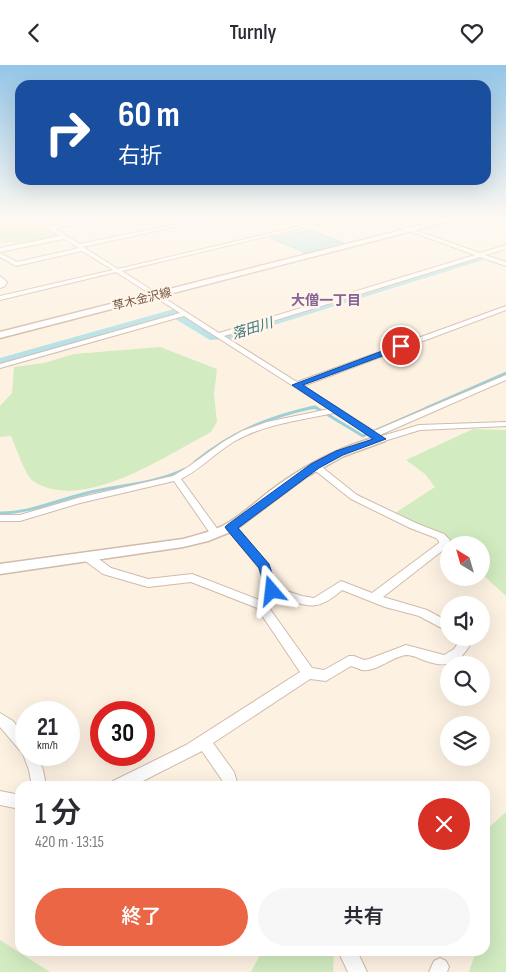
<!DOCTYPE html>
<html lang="ja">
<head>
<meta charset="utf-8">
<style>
	body { margin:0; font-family:"Sofia Sans Condensed","Noto Sans JP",sans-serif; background:#f7f7f7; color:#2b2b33; height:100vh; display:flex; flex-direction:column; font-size:19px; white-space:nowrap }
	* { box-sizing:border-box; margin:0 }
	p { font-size:16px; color:#7c7c81 }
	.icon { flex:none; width:28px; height:28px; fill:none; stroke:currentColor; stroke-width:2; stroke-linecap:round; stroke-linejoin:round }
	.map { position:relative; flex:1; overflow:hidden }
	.drawer { position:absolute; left:15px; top:716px; width:475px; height:175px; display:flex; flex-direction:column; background:#fff; border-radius:15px; box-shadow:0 5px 20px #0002 }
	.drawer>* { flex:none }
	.banner { position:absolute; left:15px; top:15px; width:476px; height:105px; border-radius:15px; box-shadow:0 5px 20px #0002; background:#1a4fa0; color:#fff; overflow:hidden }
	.needle { width:32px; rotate:323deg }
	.controls { position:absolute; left:440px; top:471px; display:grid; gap:10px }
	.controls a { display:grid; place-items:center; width:50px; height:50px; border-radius:50%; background:#fff; box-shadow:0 5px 20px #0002; font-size:25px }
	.speed { position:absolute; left:15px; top:636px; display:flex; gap:10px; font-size:25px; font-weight:700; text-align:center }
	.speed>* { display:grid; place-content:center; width:65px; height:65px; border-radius:50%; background:#fff; box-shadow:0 5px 20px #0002; line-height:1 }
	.speed small { font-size:12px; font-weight:400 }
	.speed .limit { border:8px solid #d22; background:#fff; color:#111 }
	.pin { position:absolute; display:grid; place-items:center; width:42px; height:42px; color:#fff; margin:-21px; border:2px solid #fff; border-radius:50%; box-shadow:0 1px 5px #0007 }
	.me { position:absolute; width:55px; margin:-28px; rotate:343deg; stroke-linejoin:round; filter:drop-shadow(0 0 4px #0008) }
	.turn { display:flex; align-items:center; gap:18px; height:105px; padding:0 20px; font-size:22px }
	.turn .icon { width:65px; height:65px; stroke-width:2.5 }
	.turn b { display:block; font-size:35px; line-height:42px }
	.round { display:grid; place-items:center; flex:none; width:52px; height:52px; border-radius:26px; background:#f7f7f7 }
	.overview { display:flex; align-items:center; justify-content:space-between; height:85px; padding:0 20px }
	h1 { font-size:30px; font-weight:600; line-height:38px }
	.action { display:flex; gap:10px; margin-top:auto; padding:10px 20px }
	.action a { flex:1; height:58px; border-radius:30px; background:#ea6644; color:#fff; font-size:20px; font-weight:600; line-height:58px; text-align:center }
	.action a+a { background:#f7f7f7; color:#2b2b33 }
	header { display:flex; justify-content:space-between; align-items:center; height:65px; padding:0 20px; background:#fff; font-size:22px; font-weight:600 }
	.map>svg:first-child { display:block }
</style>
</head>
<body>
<header><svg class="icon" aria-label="back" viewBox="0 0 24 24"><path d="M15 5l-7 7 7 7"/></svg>Turnly<svg class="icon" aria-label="heart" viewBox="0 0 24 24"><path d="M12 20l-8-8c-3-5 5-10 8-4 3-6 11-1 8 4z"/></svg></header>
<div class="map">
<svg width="506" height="907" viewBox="0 0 506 907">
	<rect width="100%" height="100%" fill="#fdf2e2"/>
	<path fill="#d2ebc0" d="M0 164H36L62 169 59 173 23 178 0 177Z
		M160 282 217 304 214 329 217 357 211 367C167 390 80 450 32 415 25 409 15 380 11 371L0 372V341L12 328 14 302 44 298 74 289Z
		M473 364 506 365V531L481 508V480H452L441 470 395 448 435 422 425 409 406 395Z
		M506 747V907H469L476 886H485V764H487Z
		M0 875 50 907H0Z
		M262 886H334L333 907H251Z"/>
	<path fill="#b6e1e7" stroke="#9cd0d9" d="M310 165 344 178 306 188 270 173Z"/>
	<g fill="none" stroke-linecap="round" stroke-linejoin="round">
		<path stroke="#9cd0d9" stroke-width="2.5" d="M309 343H317
			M426 343 506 308"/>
		<path stroke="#9cd0d9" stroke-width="3" d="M315 342 363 371 429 342
			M195 397C231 367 269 352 314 342
			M0 448C31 448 57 435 87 428 120 420 154 419 185 404"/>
		<path fill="#b6e1e7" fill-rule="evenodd" d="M479 190 484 193 483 195 229 274 210 275 172 252 0 302V293L174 244 217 268 227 266Z"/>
		<g stroke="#d0bbac" stroke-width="2">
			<path id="minor" d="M33 153H39L51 161 93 153H104L55 164 80 179 205 153H215L83 182 118 204 335 153H344L122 206 219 268 475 190 373 153H380L480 188 506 180V184L485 190 506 197V201L480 192 224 271 297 317 506 241V245L303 321 374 366 506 310V315L380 370 382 371 419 360 506 357V361L420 365 381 377 334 348C301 355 265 359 235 376 216 387 201 404 181 414L221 469 216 472 212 471 174 416 80 438 20 456H0V450H20L78 433 173 411 188 402 223 377 242 366 267 357 329 344 184 251 0 303V299L180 248 116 207 0 235V231L113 205 82 186 16 201 0 192V188L17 197 79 183 64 174 0 187V183L60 171Z
				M0 211 7 217 5 221 0 223Z
				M315 398 318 399 357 430 418 459 444 469 450 475 447 482 383 532 427 545 449 557V567L419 551 385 542 342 525C314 550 306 539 275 531L267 540 312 603 324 605 349 591H354L364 595 369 594 406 580 444 590 454 584 458 578 455 572H468L471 578C460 598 448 604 426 596 420 594 413 590 407 590 392 591 378 607 362 605 359 604 355 602 351 601L326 616 310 614 213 678 234 707 238 721H224L222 715 202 686 133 721H111L113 716 186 680 300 607 257 543 191 517 148 522 103 509 84 495 83 492 84 489H92L111 503 148 514 192 509 259 535 266 525 259 503 227 464 226 462 227 460H235L268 499 277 523 302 531 314 533 341 516 372 528 439 478V476L436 473 410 463 351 434 312 403 310 401 312 399Z
				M0 648 13 656 26 673V690H37L43 705 46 721H32L29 705 23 689 0 662Z
				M0 726 20 730V744L0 740Z
				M338 886H357L367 907H348Z
				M440 893 446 896 449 902 447 907H429L434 896Z"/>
		</g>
		<g stroke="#d0bbac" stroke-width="3">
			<path id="tertiary" d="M381 371 386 374 385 376 344 391 306 412 235 465 208 476 183 482 0 509V499L183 474C197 470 214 466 226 459 244 449 261 432 278 420 309 398 344 380 381 371Z"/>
		</g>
		<g stroke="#d3bba8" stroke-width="3">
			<path id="secondary" d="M449 153H462L0 273V267Z"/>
		</g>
		<use href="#minor" fill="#fff" fill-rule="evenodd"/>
		<use href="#tertiary" fill="#fff" fill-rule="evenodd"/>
		<use href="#secondary" fill="#fff" fill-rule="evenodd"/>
	</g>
	<linearGradient id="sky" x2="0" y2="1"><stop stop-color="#94c6e8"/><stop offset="0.55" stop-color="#fef9f2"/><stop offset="1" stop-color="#fef9f2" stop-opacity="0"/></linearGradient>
	<rect width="506" height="280" fill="url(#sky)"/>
	<path fill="#1a73e8" stroke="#114b97" d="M401 279 405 281 404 283 303 320 386 374 343 390 319 403 238 463 269 499 278 526 277 529H267L259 503 227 465 225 462 227 460 311 399 336 386 373 374 292 320Z"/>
	<g text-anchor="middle" stroke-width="5" stroke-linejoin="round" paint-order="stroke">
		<g font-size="12" fill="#755748" stroke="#fff6e9">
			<text transform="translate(142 234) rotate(-14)" y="4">草木金沢線</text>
		</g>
		<g font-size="14" font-weight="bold" fill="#866399" stroke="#fff6e9">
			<text x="326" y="240">大僧一丁目</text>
		</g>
		<g font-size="14" font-style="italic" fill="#3e7882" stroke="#fff6e9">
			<text transform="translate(252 263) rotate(-17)" y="5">落田川</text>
		</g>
	</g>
</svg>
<div class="controls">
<a><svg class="needle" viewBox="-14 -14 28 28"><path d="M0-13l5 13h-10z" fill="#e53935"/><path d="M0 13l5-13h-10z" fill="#7c7c81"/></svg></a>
<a><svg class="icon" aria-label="sound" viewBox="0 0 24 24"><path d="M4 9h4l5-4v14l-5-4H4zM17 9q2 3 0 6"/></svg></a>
<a><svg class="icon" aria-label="search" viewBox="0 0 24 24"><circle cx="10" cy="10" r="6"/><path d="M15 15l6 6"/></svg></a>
<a><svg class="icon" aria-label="layers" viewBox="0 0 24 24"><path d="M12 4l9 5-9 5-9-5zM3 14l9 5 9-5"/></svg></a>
</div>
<div class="speed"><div>21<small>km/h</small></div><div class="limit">30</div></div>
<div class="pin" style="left:401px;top:281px;background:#d93025"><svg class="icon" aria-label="arrive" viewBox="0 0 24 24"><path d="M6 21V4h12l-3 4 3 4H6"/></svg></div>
<svg class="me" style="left:272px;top:526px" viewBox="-20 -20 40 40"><path d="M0-17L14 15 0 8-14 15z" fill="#1a73e8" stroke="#fff" stroke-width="4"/></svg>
<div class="banner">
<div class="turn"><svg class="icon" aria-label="right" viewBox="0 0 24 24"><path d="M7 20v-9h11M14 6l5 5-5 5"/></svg><div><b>60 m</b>右折</div></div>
</div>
<section class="drawer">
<div class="overview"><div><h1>1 分</h1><p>420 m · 13:15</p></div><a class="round" style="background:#d93025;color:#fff"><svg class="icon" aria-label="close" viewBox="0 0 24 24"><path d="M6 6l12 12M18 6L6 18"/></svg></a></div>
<div class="action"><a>終了</a><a>共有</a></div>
</section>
</div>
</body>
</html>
